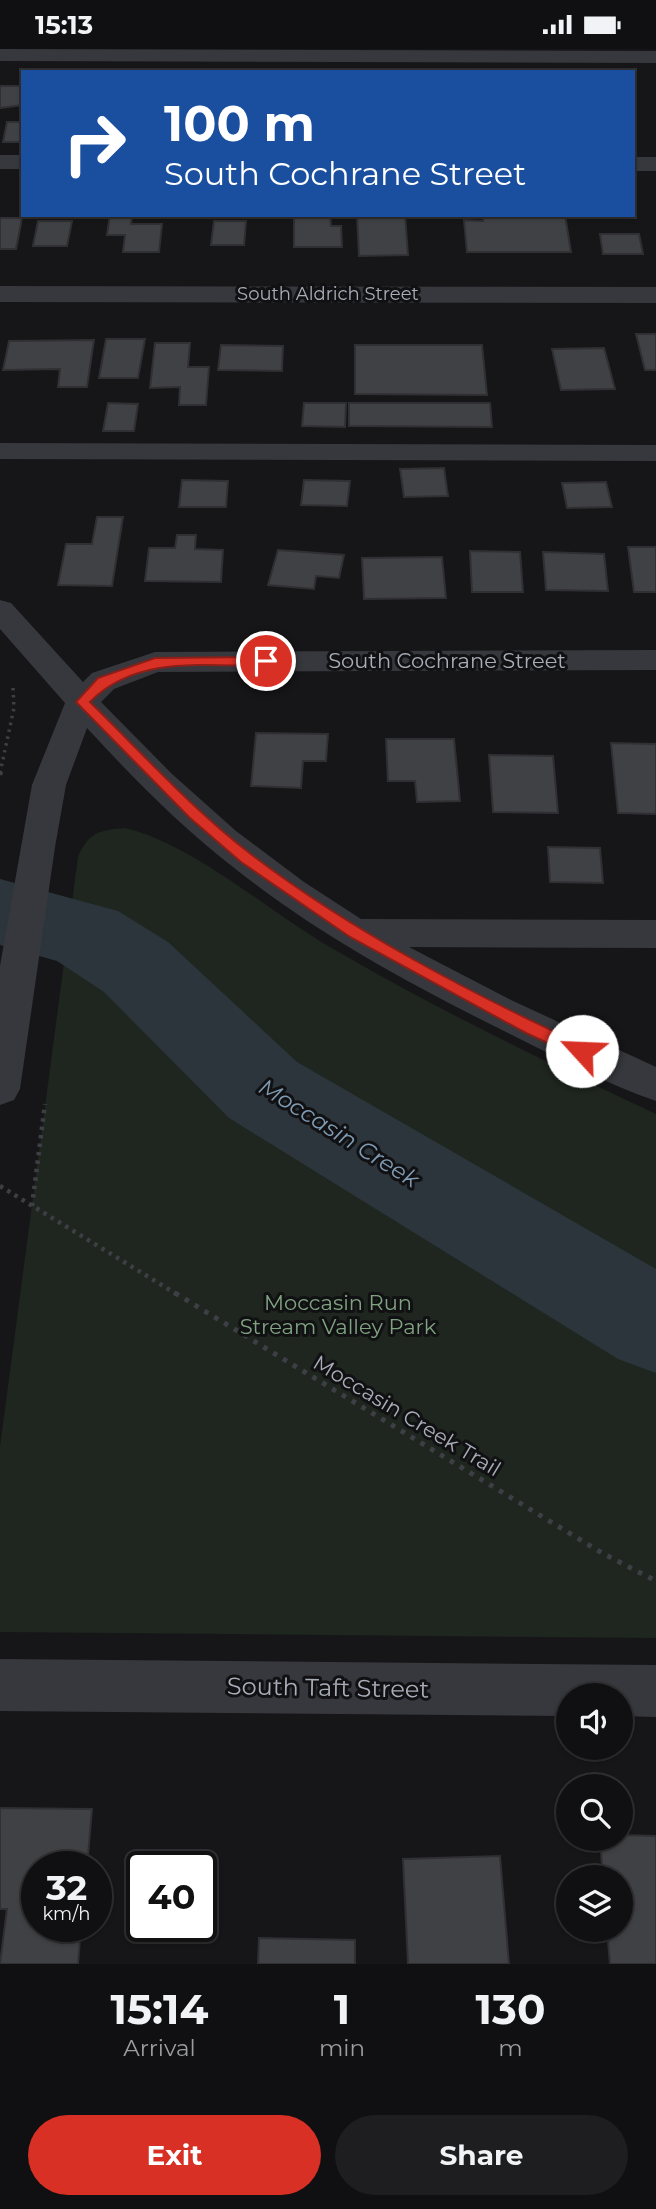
<!DOCTYPE html>
<html lang="en">
<head>
<meta charset="utf-8">
<style>
	body { margin:0; font-family:Montserrat,sans-serif; background:#1e1e20; color:#f1f3f6; height:100vh; display:flex; flex-direction:column; font-size:26px; white-space:nowrap }
	* { box-sizing:border-box; margin:0 }
	p { font-size:23px; color:#9c9d9f }
	.icon { flex:none; width:38px; height:38px; fill:none; stroke:currentColor; stroke-width:2; stroke-linecap:round; stroke-linejoin:round }
	.map { position:relative; height:1915px; overflow:hidden }
	.side { display:flex; flex-direction:column; background:#101012; flex:1 }
	.side>* { flex:none }
	.guide { position:absolute; left:21px; top:21px; width:614px; height:147px; border-radius:0px; box-shadow:0 2px 5px #0004,0 0 0 2px #303032; background:#1a4fa0; color:#fff; overflow:hidden }
	.controls { position:absolute; left:556px; top:1634px; display:grid; gap:14px }
	.controls a { display:grid; place-items:center; width:77px; height:77px; border-radius:50%; background:#101012; box-shadow:0 2px 5px #0004,0 0 0 2px #303032; font-size:35px }
	.speed { position:absolute; left:21px; top:1802px; display:flex; gap:14px; font-size:35px; font-weight:700; text-align:center }
	.speed>* { display:grid; place-content:center; width:91px; height:91px; border-radius:50%; background:#101012; box-shadow:0 2px 5px #0004,0 0 0 2px #303032; line-height:1 }
	.speed small { font-size:18px; font-weight:400 }
	.speed .limit { border:4px solid #111; border-radius:10px; background:#fff; color:#111 }
	.pin { position:absolute; display:grid; place-items:center; width:60px; height:60px; color:#fff; margin:-30px; border:4px solid #fff; border-radius:50%; box-shadow:0 2px 7px #0007 }
	.me { position:absolute; width:77px; margin:-38px; rotate:295deg; stroke-linejoin:round; filter:drop-shadow(0 0 5px #0008) }
	.turn { display:flex; align-items:center; gap:24px; height:147px; padding:0 28px; font-size:32px }
	.turn .icon { width:91px; height:91px; stroke-width:2.5 }
	.turn b { display:block; font-size:49px; line-height:60px }
	.eta { display:flex; justify-content:space-evenly; align-items:center; height:119px; text-align:center }
	.eta b { font-size:42px; font-weight:700; line-height:49px }
	.button { display:flex; gap:14px; margin-top:auto; padding:14px 28px }
	.button a { flex:1; height:80px; border-radius:42px; background:#d93025; color:#fff; font-size:28px; font-weight:700; line-height:80px; text-align:center }
	.button a+a { background:#1e1e20; color:#f1f3f6 }
	.status { display:flex; justify-content:space-between; align-items:center; height:49px; padding:0 35px; background:#101012; direction:ltr }
	.status svg { height:19px; fill:currentColor }
	.map>svg:first-child { display:block }
</style>
</head>
<body>
<div class="status"><b>15:13</b><svg viewBox="0 0 49 12"><path d="M0 12V9h3v3zM5 12V6h3v6zM10 12V3h3v9zM15 12V0h3v12zM26 1h20v11H26zM47 4h2v5h-2z"/></svg></div>
<div class="map">
<svg width="656" height="1915" viewBox="0 0 656 1915">
	<rect width="100%" height="100%" fill="#161618"/>
	<path fill="#1e261f" d="M125 779C193 795 268 862 330 898 436 960 546 1013 656 1065V1589L0 1583V1398L78 808C88 784 99 781 125 779Z"/>
	<g fill="none" stroke-linecap="round" stroke-linejoin="round">
		<path fill="#2c353c" fill-rule="evenodd" d="M0 830 118 862 168 893 297 1013 656 1220V1324L618 1310 229 1069 104 943 57 912 0 896Z"/>
	</g>
	<path fill="#404145" stroke="#303034" stroke-width="2" d="M0 37H23V56L0 59Z
		M7 73H23V93H3Z
		M110 166H132L131 175H162L159 203H123L125 186H107Z
		M294 166H330L331 177H341L342 198H294Z
		M357 166H405L408 206 359 207Z
		M483 166H565L571 203H467L464 171 483 172Z
		M0 169H22L16 200H0Z
		M38 172H72L67 197H33Z
		M214 172H246L244 196H211Z
		M600 185H639L643 205H603Z
		M636 285H656V321H645Z
		M106 290H145L138 329H99Z
		M94 291 87 338H58L60 320 3 321 9 292Z
		M155 294H190L188 318H209L206 356H179L180 338 150 339Z
		M221 296 283 297 282 322 218 321Z
		M355 296H482L487 346 355 345Z
		M604 299 615 340 561 341 552 300Z
		M108 354 138 355 134 382H103Z
		M304 354H346L345 378 302 377Z
		M349 354H490L492 378 349 377Z
		M444 419 448 447 404 448 400 420Z
		M182 431 228 432 226 458H179Z
		M304 431 350 432 347 457 301 456Z
		M606 433 612 458 567 459 562 434Z
		M97 468H123L112 537 58 536 66 495H92Z
		M177 486H196L195 500 223 501 221 533 145 532 149 499H175Z
		M628 498H656V543H634Z
		M278 501 344 506 339 529 316 527 314 540 268 536Z
		M470 502 520 503 523 543H472Z
		M543 503 604 505 608 542 546 541Z
		M442 508 446 549 364 550 362 509Z
		M256 684 328 685 326 712H303L301 739 251 737Z
		M386 690H454L460 752 417 753 415 732H388Z
		M611 694 656 695V765L618 764Z
		M489 706 553 707 558 764 493 763Z
		M548 798 600 799 603 834 550 833Z
		M0 1759 92 1760 87 1818H37V1878H81L78 1915H0L7 1860H0Z
		M621 1786 656 1787V1915H610L607 1881H621V1829H603L600 1790H621Z
		M500 1807 509 1915H408L403 1810Z
		M259 1889 355 1891V1915H258Z"/>
	<g fill="none" stroke-linecap="round" stroke-linejoin="round">
		<path stroke="#3d3f44" stroke-width="3.5" stroke-dasharray="2.5 4.5" stroke-linecap="butt" d="M0 724 14 659 13 639"/>
		<path stroke="#3d3f44" stroke-width="4.5" stroke-dasharray="3.5 5" stroke-linecap="butt" d="M0 726 1 722
			M0 1137 178 1246
			M32 1157 45 1055"/>
		<path stroke="#3d3f44" stroke-width="5" stroke-dasharray="4.5 7" stroke-linecap="butt" d="M175 1244 602 1504 656 1532"/>
		<path fill="#37383d" fill-rule="evenodd" d="M0 0 656 2V14L0 12Z
			M0 106H23V120H0Z
			M634 108H656V122H634Z
			M0 237 656 238V254L0 253Z
			M0 394 656 396V412L0 410Z
			M0 551 11 554 83 633 92 624 155 603 656 601V621L158 623 114 640 101 653 172 725 236 782 304 833 361 870 656 871V899L409 898 511 951 656 1018V1052C608 1036 561 1010 516 988 417 939 319 887 233 818 180 777 132 728 87 679L66 736 55 798 20 1040 14 1051 0 1056V917L32 736 65 654 0 580Z
			M0 1610 656 1616V1668L621 1667V1647H569V1667L0 1662Z"/>
	</g>
	<path fill="#d93025" stroke="#8d1f18" stroke-width="2" d="M155 609 266 608 273 612 266 617C205 617 136 606 90 653 143 705 193 761 252 806 353 883 472 945 587 998V1007H576L526 984 350 888 241 813 190 769 76 653 98 629Z"/>
	<g text-anchor="middle" stroke-width="6" stroke-linejoin="round" paint-order="stroke">
		<g font-size="18" fill="#a8adb8" stroke="#111113">
			<text x="328" y="251">South Aldrich Street</text>
		</g>
		<g font-size="21" fill="#a8adb8" stroke="#111113">
			<text x="447" y="619">South Cochrane Street</text>
			<text transform="translate(407 1367) rotate(31)" y="7">Moccasin Creek Trail</text>
		</g>
		<g font-size="21" fill="#7fa381" stroke="#111113">
			<text x="338" y="1261">Moccasin Run<tspan x="338" dy="24">Stream Valley Park</tspan></text>
		</g>
		<g font-size="23" font-style="italic" fill="#7f9bb3" stroke="#111113">
			<text transform="translate(339 1084) rotate(32)" y="8">Moccasin Creek</text>
		</g>
		<g font-size="24" fill="#a8adb8" stroke="#111113">
			<text transform="translate(328 1639) rotate(1)" y="8">South Taft Street</text>
		</g>
	</g>
</svg>
<div class="controls">
<a><svg class="icon" aria-label="sound" viewBox="0 0 24 24"><path d="M4 9h4l5-4v14l-5-4H4zM17 9q2 3 0 6"/></svg></a>
<a><svg class="icon" aria-label="search" viewBox="0 0 24 24"><circle cx="10" cy="10" r="6"/><path d="M15 15l6 6"/></svg></a>
<a><svg class="icon" aria-label="layers" viewBox="0 0 24 24"><path d="M12 4l9 5-9 5-9-5zM3 14l9 5 9-5"/></svg></a>
</div>
<div class="speed"><div>32<small>km/h</small></div><div class="limit">40</div></div>
<div class="pin" style="left:266px;top:612px;background:#d93025"><svg class="icon" aria-label="arrive" viewBox="0 0 24 24"><path d="M6 21V4h12l-3 4 3 4H6"/></svg></div>
<svg class="me" style="left:582px;top:1002px" viewBox="-20 -20 40 40"><circle r="19" fill="#fff"/><path d="M0-13L10 11 0 6-10 11z" fill="#d93025"/></svg>
<div class="guide">
<div class="turn"><svg class="icon" aria-label="right" viewBox="0 0 24 24"><path d="M7 20v-9h11M14 6l5 5-5 5"/></svg><div><b>100 m</b>South Cochrane Street</div></div>
</div>
</div>
<section class="side">
<div class="eta">
<div><b>15:14</b><p>Arrival</p></div>
<div><b>1</b><p>min</p></div>
<div><b>130</b><p>m</p></div>
</div>
<div class="button"><a>Exit</a><a>Share</a></div>
</section>
</body>
</html>
